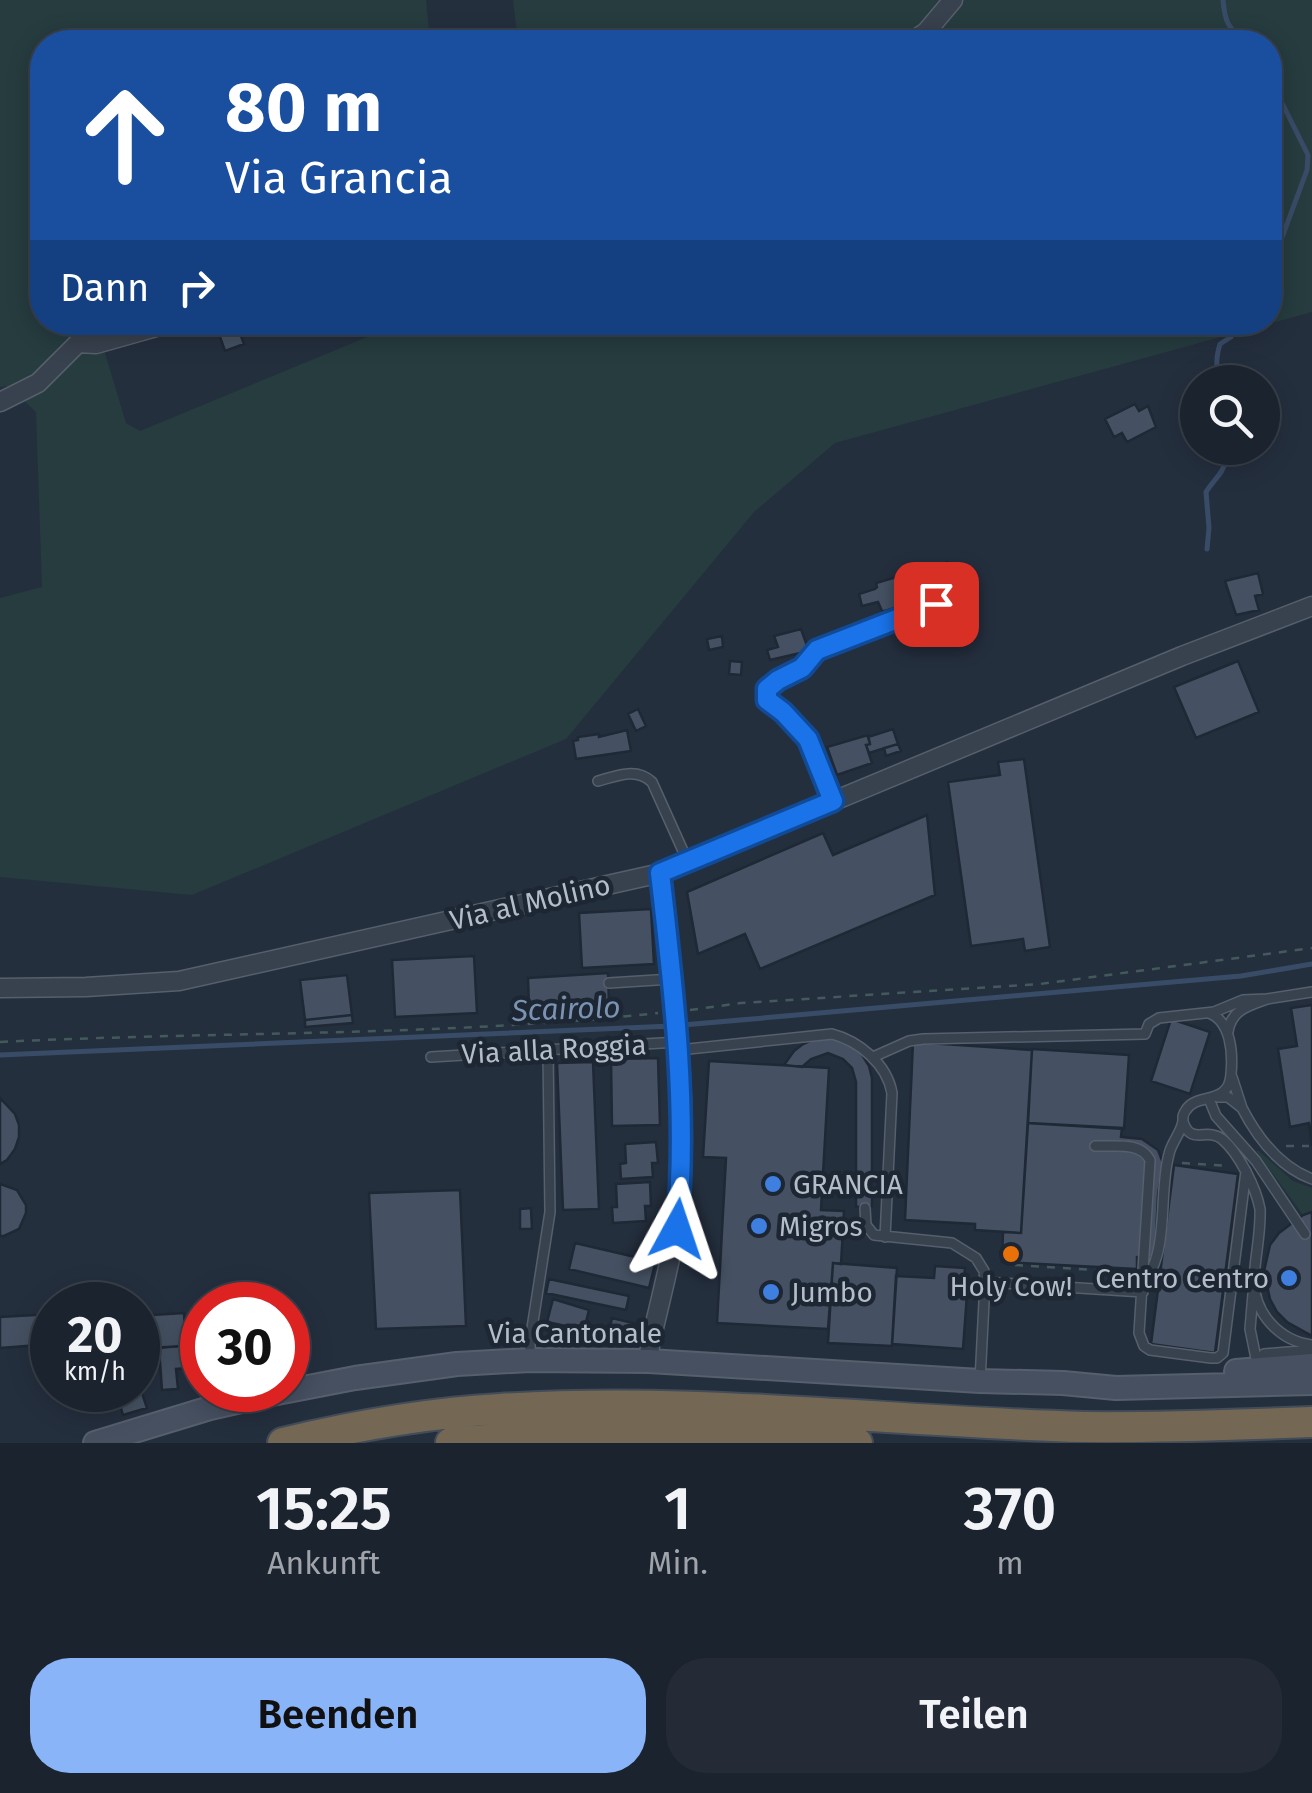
<!DOCTYPE html>
<html lang="de">
<head>
<meta charset="utf-8">
<style>
	body { margin:0; font-family:"Fira Sans",sans-serif; background:#242b36; color:#f1f3f6; height:100vh; display:flex; flex-direction:column; font-size:38px; white-space:nowrap }
	* { box-sizing:border-box; margin:0 }
	p { font-size:32px; color:#a0a4aa }
	.icon { flex:none; width:55px; height:55px; fill:none; stroke:currentColor; stroke-width:2; stroke-linecap:round; stroke-linejoin:round }
	.map { position:relative; height:1443px; overflow:hidden }
	.side { display:flex; flex-direction:column; background:#1b232e; flex:1 }
	.side>* { flex:none }
	.top-card { position:absolute; left:30px; top:30px; width:1252px; height:305px; border-radius:40px; box-shadow:0 5px 25px #0003,0 0 0 2px #39404a; background:#1a4fa0; color:#fff; overflow:hidden }
	.controls { position:absolute; left:1180px; top:365px; display:grid; gap:20px }
	.controls a { display:grid; place-items:center; width:100px; height:100px; border-radius:50%; background:#1b232e; box-shadow:0 5px 25px #0003,0 0 0 2px #39404a; font-size:50px }
	.speed { position:absolute; left:30px; top:1282px; display:flex; gap:20px; font-size:50px; font-weight:700; text-align:center }
	.speed>* { display:grid; place-content:center; width:130px; height:130px; border-radius:50%; background:#1b232e; box-shadow:0 5px 25px #0003,0 0 0 2px #39404a; line-height:1 }
	.speed small { font-size:25px; font-weight:400 }
	.speed .limit { border:15px solid #d22; background:#fff; color:#111 }
	.pin { position:absolute; display:grid; place-items:center; width:85px; height:85px; color:#fff; margin:-42px; border-radius:20px; box-shadow:0 5px 15px #0006 }
	.me { position:absolute; width:110px; margin:-55px; rotate:5deg; stroke-linejoin:round; filter:drop-shadow(0 0 8px #0008) }
	.turn { display:flex; align-items:center; gap:35px; height:210px; padding:0 30px; font-size:45px }
	.turn .icon { width:130px; height:130px; stroke-width:2.5 }
	.turn b { display:block; font-size:70px; line-height:85px }
	.then { display:flex; align-items:center; height:95px; padding:0 30px; background:#0003; gap:20px; font-size:38px }
	.eta { display:flex; justify-content:space-evenly; align-items:center; height:170px; text-align:center }
	.eta b { font-size:60px; font-weight:600; line-height:70px }
	.action { display:flex; gap:20px; margin-top:auto; padding:20px 30px }
	.action a { flex:1; height:115px; border-radius:40px; background:#8ab4f8; color:#111; font-size:40px; font-weight:600; line-height:115px; text-align:center }
	.action a+a { background:#242b36; color:#f1f3f6 }
	.map>svg:first-child { display:block }
</style>
</head>
<body>
<div class="map">
<svg width="1312" height="1443" viewBox="0 0 1312 1443">
	<rect width="100%" height="100%" fill="#242f3e"/>
	<path fill="#263c3f" d="M0 0H426L430 42H42V322L96 323 126 423 140 431 401 323 1270 322V42H518L513 0H1312V312L835 443 754 512 566 739 192 895 0 877V598L42 587 36 412 8 386 0 387Z
		M1256 1151H1259L1293 1181 1312 1188V1212L1303 1215Z"/>
	<g fill="none" stroke-linecap="round" stroke-linejoin="round">
		<path stroke="#394c67" stroke-width="5" d="M1223 0C1225 23 1228 27 1245 42
			M1270 79 1308 155 1307 170 1270 270
			M1222 382C1215 371 1216 357 1220 344L1231 337 1239 322
			M1207 549 1209 528 1206 492C1219 472 1239 461 1209 448
			M683 1025 1241 976 1312 964
			M0 1055 672 1026"/>
	</g>
	<path fill="#455162" stroke="#1f2835" stroke-width="2.5" d="M198 322H250L251 325 248 326 250 333 241 336 244 344 225 351 218 331 203 336Z
		M1135 404 1139 411 1148 406 1156 427 1127 442 1122 433 1114 437 1105 419Z
		M947 562 953 585 933 591 926 569Z
		M1258 573 1263 594 1255 596 1259 610 1236 615 1225 581Z
		M900 576 908 604 885 611H882L878 602 862 606 859 594 875 589 877 587 876 583Z
		M952 585 955 593 949 595 951 601 939 605 934 591Z
		M801 629 809 651 770 660 767 650 778 647 774 636Z
		M722 636 723 647 709 650 707 639Z
		M730 661 742 662 741 675 729 674Z
		M1238 661 1259 712 1196 738 1174 687Z
		M638 709 646 726 636 731 628 714Z
		M893 729 898 744 869 753 866 745 870 744 868 737Z
		M627 730 631 751 576 759 573 741 578 740V737L599 734V737Z
		M868 735 870 744 866 745 872 763 837 775 827 747Z
		M898 744 901 751 886 756 884 748Z
		M1024 759 1050 947 1025 951 1023 939 971 946 948 782 1000 775 998 762Z
		M927 815 935 895 760 969 745 934 698 954 687 892 823 833 833 855Z
		M651 909 654 964 582 968 579 913Z
		M474 956 477 1013 395 1017 392 960Z
		M608 973 609 1003 529 1008 528 978Z
		M347 975 352 1015 305 1020 300 980Z
		M1312 1005V1146L1309 1123 1290 1127 1278 1049 1297 1046 1291 1008Z
		M352 1015 353 1023 305 1027V1020Z
		M1171 1019 1210 1032 1190 1094 1151 1081Z
		M835 1037 856 1048 861 1053 869 1066 872 1078V1206L856 1207V1082L852 1068 843 1059 828 1053 811 1059 802 1067 784 1065 794 1051 803 1044 814 1039Z
		M913 1042 1032 1050 1021 1233 975 1230V1224L905 1220Z
		M1032 1049 1129 1055 1124 1129 1028 1123Z
		M658 1058 660 1125 612 1126 611 1059Z
		M709 1061 829 1068 821 1210 844 1211 841 1264 833 1263 828 1329 717 1323 726 1158 703 1157Z
		M593 1062 599 1209 563 1210 557 1063Z
		M0 1098 15 1114 19 1125V1137L15 1149 7 1160 0 1164Z
		M1028 1123 1122 1128 1121 1137 1142 1139 1158 1150 1163 1163 1158 1195 1155 1258 1137 1257V1269L1002 1262 1003 1232 1021 1233Z
		M656 1142 658 1163H652L653 1177 621 1179 620 1164 626 1163 625 1144Z
		M1174 1165 1238 1174 1215 1353 1151 1344Z
		M650 1182 651 1206H645L646 1221 613 1223 612 1207H617L616 1184Z
		M0 1184 17 1190 26 1205V1213L19 1229 4 1236H0Z
		M460 1190 466 1326 376 1329 369 1193Z
		M531 1208 532 1229H520V1209Z
		M1312 1212V1336L1287 1322 1277 1312 1270 1299 1264 1271 1270 1245 1279 1233 1303 1215Z
		M575 1243 635 1257 636 1251 657 1256 649 1288 569 1269Z
		M833 1263 897 1268 892 1346 828 1343Z
		M935 1266 965 1268 964 1280H968L963 1349 892 1344 896 1276 934 1278Z
		M549 1279 629 1296 626 1310 546 1293Z
		M553 1299 589 1310 584 1330 547 1322Z
		M184 1313 186 1346 149 1348 147 1322H152V1315Z
		M52 1314V1344L0 1348V1317Z
		M612 1318 637 1324 635 1336 609 1332Z
		M142 1324 149 1348 138 1351V1326Z
		M188 1345 190 1368 176 1369 178 1389 162 1390 159 1348Z
		M108 1390H134L135 1392 141 1390 147 1408 123 1415 118 1398 112 1400Z"/>
	<g fill="none" stroke-linecap="round" stroke-linejoin="round">
		<g stroke="#565f6c" stroke-width="12">
			<path id="lane" d="M598 781C617 776 636 767 652 782L688 862
				M833 801 808 739 783 712 767 700V689L778 679 802 667 817 650 935 604
				M609 983 672 979
				M1267 999 1312 992
				M679 1050 832 1034C859 1041 887 1064 892 1093L885 1237
				M431 1057 678 1042
				M873 1057 909 1041 923 1039 1145 1034 1149 1024 1159 1018 1214 1012 1243 1000 1267 999C1248 1006 1231 1010 1228 1032
				M1218 1097H1228L1242 1108 1232 1077
				M1209 1099 1216 1116 1256 1161 1305 1234
				M1242 1108C1257 1137 1280 1167 1312 1179
				M1183 1122C1192 1146 1206 1127 1222 1139 1239 1153 1256 1188 1260 1209 1261 1233 1255 1256 1254 1280 1254 1314 1280 1341 1312 1345
				M1095 1146C1114 1147 1140 1141 1150 1160L1139 1333 1144 1346 1150 1350 1211 1358H1217L1223 1353 1246 1171
				M865 1208 866 1225 874 1235 952 1243 976 1258 984 1271 985 1282 980 1381
				M985 1282 1143 1292
				M1144 1283C1170 1248 1158 1195 1169 1154 1171 1144 1179 1135 1182 1125 1185 1116 1180 1119 1186 1110 1197 1092 1229 1106 1231 1074 1233 1053 1231 1021 1209 1013
				M1253 1294 1250 1329 1258 1368
				M530 1358V1341L550 1212 548 1051
				M1258 1359 1264 1354 1312 1350"/>
		</g>
		<g stroke="#565f6c" stroke-width="21">
			<path id="street" d="M911 42 926 32 953 0
				M0 402 38 383 78 343 96 344 174 322
				M0 988 86 987 179 981 661 873 1182 656 1312 606
				M649 1361 650 1345C663 1287 680 1230 682 1171 686 1073 671 970 661 873"/>
		</g>
		<g stroke="#565f6c" stroke-width="26">
			<path id="secondary" d="M1236 1371 1312 1365
				M95 1443 210 1408 272 1394 355 1378 457 1364 530 1360 649 1361 980 1381 1063 1383 1116 1388 1312 1383"/>
		</g>
		<g stroke="#434c59" stroke-width="34">
			<path id="highway" d="M283 1443C354 1426 426 1413 500 1409 695 1396 889 1422 1084 1427 1160 1428 1236 1425 1312 1422
				M451 1443C586 1429 722 1436 857 1443"/>
		</g>
		<path stroke="#44595c" stroke-width="2.5" stroke-dasharray="8 8" stroke-linecap="butt" d="M690 1010 741 1003 1040 984 1312 948
			M0 1042C219 1031 439 1037 658 1013
			M1286 1146H1309
			M1182 1163 1229 1166
			M1015 1265 1128 1272"/>
		<use href="#lane" stroke="#38414e" stroke-width="9"/>
		<use href="#street" stroke="#38414e" stroke-width="18"/>
		<use href="#secondary" stroke="#465061" stroke-width="22"/>
		<use href="#highway" stroke="#746855" stroke-width="30"/>
	</g>
	<g fill="none" stroke-linecap="round" stroke-linejoin="round">
		<g stroke="#114b97" stroke-width="25">
			<path id="route" d="M677 1229C688 1110 674 992 660 873L833 801 808 739 783 712 767 700V689L778 680 802 668 817 650 936 604"/>
		</g>
		<use href="#route" stroke="#1a73e8" stroke-width="18"/>
	</g>
	<g fill="#3f7fe0" stroke="#1d2633" stroke-width="4">
		<circle cx="773" cy="1184" r="10"/>
		<circle cx="759" cy="1226" r="10"/>
		<circle cx="1289" cy="1278" r="10"/>
		<circle cx="771" cy="1292" r="10"/>
	</g>
	<circle fill="#e8710a" stroke="#1d2633" stroke-width="4" cx="1011" cy="1254" r="10"/>
	<g text-anchor="middle" stroke-width="9" stroke-linejoin="round" paint-order="stroke">
		<g font-size="28" fill="#b4bcc9" stroke="#1d2633">
			<text transform="translate(530 902) rotate(-13)" y="10">Via al Molino</text>
			<text transform="translate(554 1049) rotate(-3)" y="10">Via alla Roggia</text>
			<text x="575" y="1343">Via Cantonale</text>
		</g>
		<g font-size="28" fill="#b4bcc9" stroke="#1d2633" text-anchor="start">
			<text x="793" y="1194">GRANCIA</text>
			<text x="779" y="1236">Migros</text>
			<text x="1269" y="1288" text-anchor="end">Centro Centro</text>
			<text x="1011" y="1296" text-anchor="middle">Holy Cow!</text>
			<text x="791" y="1302">Jumbo</text>
		</g>
		<g font-size="30" font-style="italic" fill="#7c92b1" stroke="#1d2633">
			<text transform="translate(566 1009) rotate(-2)" y="10">Scairolo</text>
		</g>
	</g>
</svg>
<div class="controls">
<a><svg class="icon" aria-label="search" viewBox="0 0 24 24"><circle cx="10" cy="10" r="6"/><path d="M15 15l6 6"/></svg></a>
</div>
<div class="speed"><div>20<small>km/h</small></div><div class="limit">30</div></div>
<div class="pin" style="left:936px;top:604px;background:#d93025"><svg class="icon" aria-label="arrive" viewBox="0 0 24 24"><path d="M6 21V4h12l-3 4 3 4H6"/></svg></div>
<svg class="me" style="left:677px;top:1229px" viewBox="-20 -20 40 40"><path d="M0-17L14 15 0 8-14 15z" fill="#1a73e8" stroke="#fff" stroke-width="4"/></svg>
<div class="top-card">
<div class="turn"><svg class="icon" aria-label="ahead" viewBox="0 0 24 24"><path d="M12 20V5M6 11l6-6 6 6"/></svg><div><b>80 m</b>Via Grancia</div></div>
<div class="then">Dann<svg class="icon" aria-label="right" viewBox="0 0 24 24"><path d="M7 20v-9h11M14 6l5 5-5 5"/></svg></div>
</div>
</div>
<section class="side">
<div class="eta">
<div><b>15:25</b><p>Ankunft</p></div>
<div><b>1</b><p>Min.</p></div>
<div><b>370</b><p>m</p></div>
</div>
<div class="action"><a>Beenden</a><a>Teilen</a></div>
</section>
</body>
</html>
